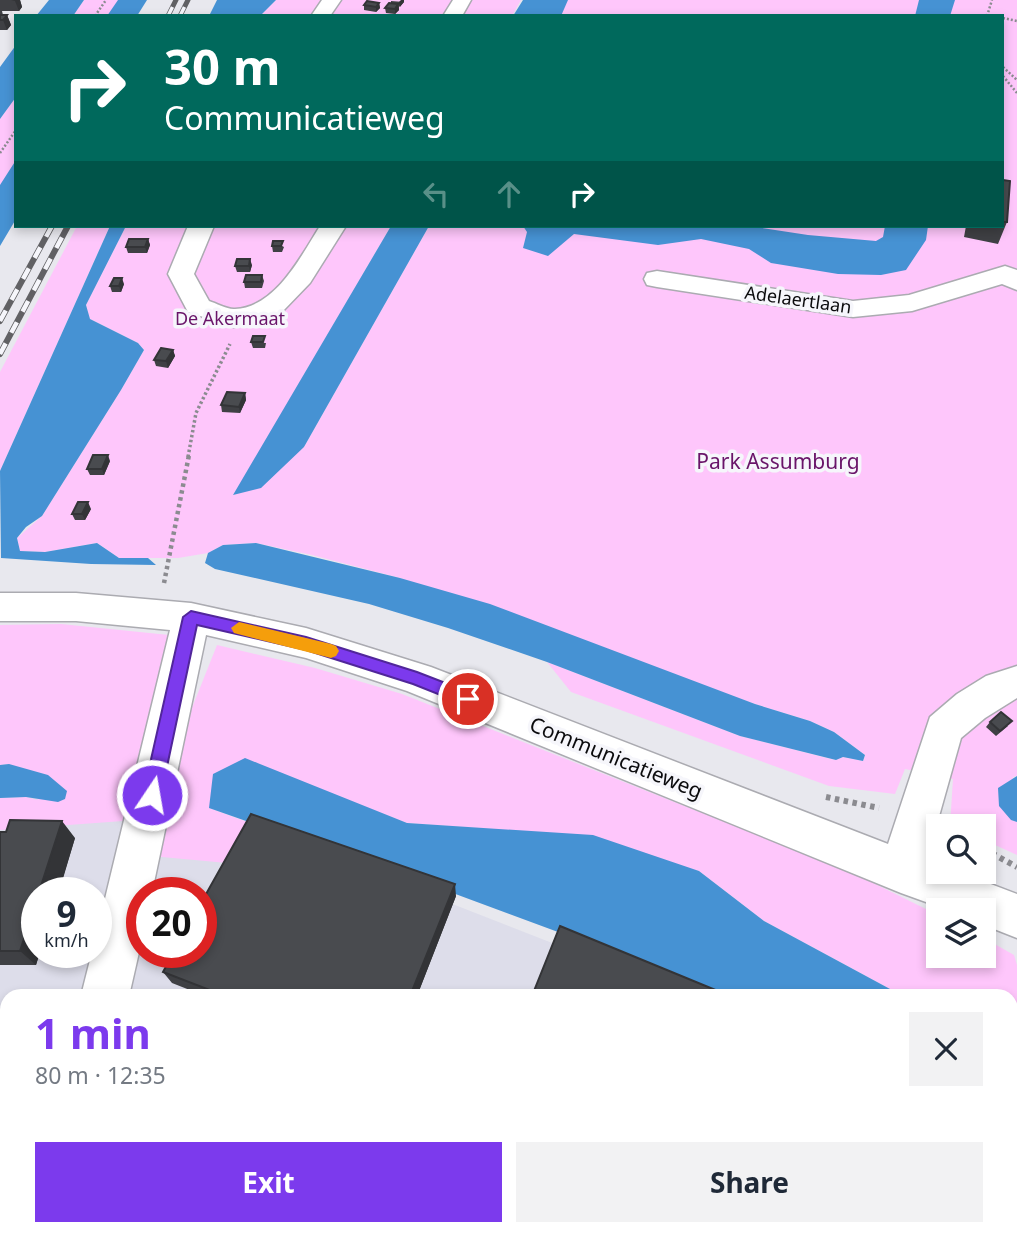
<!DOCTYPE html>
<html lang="en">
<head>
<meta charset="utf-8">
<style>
	body { margin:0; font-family:"Noto Sans",sans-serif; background:#f2f2f3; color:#1f2937; height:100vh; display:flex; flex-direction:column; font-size:26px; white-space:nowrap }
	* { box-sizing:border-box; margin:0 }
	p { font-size:23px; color:#747a83 }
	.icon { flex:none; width:38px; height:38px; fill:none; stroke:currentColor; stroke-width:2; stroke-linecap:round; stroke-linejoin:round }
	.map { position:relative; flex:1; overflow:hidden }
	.sheet { position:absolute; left:0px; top:989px; width:1018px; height:247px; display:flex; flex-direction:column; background:#fff; border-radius:21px 21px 0 0; box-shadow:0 4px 10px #0003 }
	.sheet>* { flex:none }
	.top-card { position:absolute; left:14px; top:14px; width:990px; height:214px; border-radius:0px; box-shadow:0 4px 10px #0003; background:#00695c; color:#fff; overflow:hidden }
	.fabs { position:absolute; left:926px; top:814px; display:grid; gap:14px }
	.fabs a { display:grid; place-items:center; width:70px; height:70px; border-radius:0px; background:#fff; box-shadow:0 4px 10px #0003; font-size:35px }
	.speed { position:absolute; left:21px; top:877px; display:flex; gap:14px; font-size:35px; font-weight:700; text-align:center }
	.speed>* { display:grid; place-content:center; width:91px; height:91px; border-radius:50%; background:#fff; box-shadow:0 4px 10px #0003; line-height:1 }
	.speed small { font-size:18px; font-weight:400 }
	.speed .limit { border:10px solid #d22; background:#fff; color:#111 }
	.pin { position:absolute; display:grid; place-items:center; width:60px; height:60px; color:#fff; margin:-30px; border:4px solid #fff; border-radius:50%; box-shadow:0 2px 7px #0007 }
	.me { position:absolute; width:77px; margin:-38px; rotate:12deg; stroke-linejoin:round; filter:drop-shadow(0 0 5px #0008) }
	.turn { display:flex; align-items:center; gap:24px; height:147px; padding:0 35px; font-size:32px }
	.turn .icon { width:91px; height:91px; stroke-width:2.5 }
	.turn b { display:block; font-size:49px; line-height:60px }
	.lanes { display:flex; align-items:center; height:66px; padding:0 35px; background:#0003; justify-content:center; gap:35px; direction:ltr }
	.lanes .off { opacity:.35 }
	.round { display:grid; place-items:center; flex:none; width:74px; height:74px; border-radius:0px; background:#f2f2f3 }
	.summary { display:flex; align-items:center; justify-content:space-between; height:119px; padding:0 35px }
	h1 { font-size:42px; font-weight:700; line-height:52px; color:#7c3aed }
	.button { display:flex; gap:14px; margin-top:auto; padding:14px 35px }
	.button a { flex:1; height:80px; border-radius:0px; background:#7c3aed; color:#fff; font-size:28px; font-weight:700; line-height:80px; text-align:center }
	.button a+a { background:#f2f2f3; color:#1f2937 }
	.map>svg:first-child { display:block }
</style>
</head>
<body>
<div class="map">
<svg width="1017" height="1235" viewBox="0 0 1017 1235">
	<rect width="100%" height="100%" fill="#e8e8ee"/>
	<path fill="#ddddea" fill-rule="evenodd" d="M0 751 146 820 268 832 688 996H7V1228H1012L1017 1124V1235H0ZM37 892H96V952H37ZM142 892H201V952H142Z"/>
	<path fill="#fec6fb" d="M84 0H119L109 16H73Z
		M276 0H521L512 16H260Z
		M541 0H1017V776L1013 777 1011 820 1017 822V855L984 840V826L950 825 953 779 905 769 895 794 829 786 571 692 547 662 740 736 835 760 843 757 863 761 865 755 834 732 810 721 755 704 400 578 312 555 256 543 223 545 208 553 178 558H119L97 543 45 552 20 551 17 538 42 516 121 390 144 350 138 343 90 319 86 305 126 226H391L234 495 304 447 429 226H1003V16H532Z
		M16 97V163L0 188V119Z
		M77 226H110L0 471V372Z
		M61 624 169 635 123 821 0 830V798L26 797 38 800 9 764 0 765V625Z
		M217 645 315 668 402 694 851 872 938 915V956H984V938L1014 955 1017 965V1050L1012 1047V996H903L764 921 699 871 488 829 407 823 352 802 209 808 253 824 238 864 151 856 186 723Z"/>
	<path fill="#4692d3" d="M49 0H84L73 16H36Z
		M118 0H147L137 16H107Z
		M217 0H276L260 16H209Z
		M523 0H568L561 16H513Z
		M919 0H955L950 16H915Z
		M16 45V97L0 119V67Z
		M16 160V219L0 246V185Z
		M110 226H126L86 305 90 319 138 343 144 350 121 390 42 516 26 527 17 538 20 551 45 552 97 543 119 558H148L156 565 91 564 1 558 0 471Z
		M391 226H429L304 447 261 488 233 495Z
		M523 226H749L808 235 876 241 883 237 885 226H928L926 240 906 270 881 275 838 274 771 263 749 249 701 239 658 245 574 234 548 256 523 248 527 232Z
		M256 543 400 578 490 604 755 704 810 721 834 732 865 755 863 761 843 757 836 760 740 736 547 662 448 628 369 604 215 569 205 563 208 553 223 545Z
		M245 758 407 823 593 835 699 871 764 921 903 996H731L450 892 209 808 213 774Z
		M9 764 48 775 67 791 65 799 58 802 26 797 0 798V765Z
		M1017 776V822L1011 820 999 806 998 788Z"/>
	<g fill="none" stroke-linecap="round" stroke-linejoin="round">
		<g stroke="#ababb1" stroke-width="3">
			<path id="minor" d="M322 0H341L330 16H311Z
				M453 0H471L462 16H443Z
				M188 226H214L194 274 209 301C216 303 228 310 235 309 276 307 301 256 320 226H346L310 283 282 312 234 327 188 312 168 274Z
				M1005 266 1017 270V290L1002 284 912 311 853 317 657 287 647 285 644 279 647 273 657 271 853 301 909 295Z
				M0 593H76L191 603 306 628 431 667 888 844 930 717 957 694 986 676 1017 666V698L985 718 961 738 927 859 938 863V872H959L1017 894V938L984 925V910H948L901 893 407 691 306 658 206 635 152 892H142V939L129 996H81L92 952H96V936L170 630 76 621H0Z
				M0 1155 7 1158V1215L0 1212Z
				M33 1228H135L132 1235H36Z
				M241 1228H296L293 1235H239Z
				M401 1228H456L453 1235H399Z
				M804 1228H870L872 1235H807Z"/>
		</g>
		<path stroke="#8b8b90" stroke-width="2.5" stroke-dasharray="2 2" stroke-linecap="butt" d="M95 16 106 0
			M987 16 992 0
			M1003 18 1017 21
			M1003 67 1017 80
			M1003 76 1017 93
			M0 153 16 130"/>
		<path stroke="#8b8b90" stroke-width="3.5" stroke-dasharray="2.5 2.5" stroke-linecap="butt" d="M188 457 196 413 230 344"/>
		<path stroke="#8b8b90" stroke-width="4.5" stroke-dasharray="3.5 3.5" stroke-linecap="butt" d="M164 583 189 455"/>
		<path stroke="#8b8b90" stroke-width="6" stroke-dasharray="4.5 4.5" stroke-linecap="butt" d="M826 797 879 808
			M984 849 1017 867"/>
		<use href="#minor" fill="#fff" fill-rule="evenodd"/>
		<g stroke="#616164" stroke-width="5">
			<path id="rail-far1" d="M168 16 176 0
				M180 16 188 0"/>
		</g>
		<g stroke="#616164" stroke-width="6">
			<path id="rail" d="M0 321 52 226
				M0 354 68 226"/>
		</g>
		<use href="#rail-far1" stroke="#f6f6fb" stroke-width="3.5" stroke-dasharray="10" stroke-linecap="butt"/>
		<use href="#rail" stroke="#f6f6fb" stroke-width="4.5" stroke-dasharray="12" stroke-linecap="butt"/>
	</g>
	<path fill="#3f4044" d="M0 0H20L22 7 19 11H2L3 15H7L11 25 7 30H0Z
		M391 1 404 2 399 7V10L395 14 386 13 385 8 391 4Z
		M379 3 380 8 376 12 364 10V5Z
		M1003 180 1007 222 998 244 964 237 966 226H1003Z
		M148 239 150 245 147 253H128L126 247Z
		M273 241 284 247 282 252H273L272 246Z
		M252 265 250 272H237L235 266Z
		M262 275 264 281 262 288H245L244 282Z
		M124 284 121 292H112L110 286Z
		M251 342 266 343 265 348H253Z
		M173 350 175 356 168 368 156 366 154 360Z
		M245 393 246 400 240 413 222 412 221 405Z
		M110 461 104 475H90L87 469Z
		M91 509 85 520H75L72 514Z
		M990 722 1008 726 996 736 986 727Z
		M0 832 75 838 36 965H0Z
		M456 896 417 996H205L172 983 163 972Z
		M900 1228H1012L1017 1235H899Z"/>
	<path fill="#333437" d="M11 0H20L22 7 19 11 15 1Z
		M401 0H404V2L400 7 399 2Z
		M379 3 380 8 376 12V7Z
		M398 4 399 10 395 14V9Z
		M7 15 11 25 7 30 3 20Z
		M148 239 150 245 147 253 145 247Z
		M250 259 252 265 250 272 249 266Z
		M122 278 124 284 121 292 119 286Z
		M173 350 175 356 168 368 166 361Z
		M245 393 246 400 240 413 239 407Z
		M108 455 110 461 104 475 102 469Z
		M88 502 91 509 85 520 82 514Z
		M62 821 75 838 59 892H39Z
		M455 884 456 896 417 996H410Z
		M37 899V952H40L36 965 20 951Z"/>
	<path fill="#494b4f" stroke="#333437" stroke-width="2" d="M367 1 379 3 376 7 364 5Z
		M389 3 398 4 395 9 385 8Z
		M0 15H7L3 20H0Z
		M1003 180 1010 181 1007 222H1003Z
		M129 239H148L145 247H126Z
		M273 241H283L281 246H272Z
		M237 259H250L249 266H235Z
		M246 275H262L261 282H244Z
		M114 278H122L119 286H110Z
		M253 336H265L263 342H251Z
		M161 348 173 350 166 361 154 360Z
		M227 392 245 393 239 407 221 405Z
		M93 455H108L102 469H87Z
		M78 502H88L82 514H72Z
		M1001 712 1012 721 1000 731 990 722Z
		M251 814 455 884 410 996H225L163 972 174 952H201V903Z
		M10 820 62 821 39 892H37V899L20 951H0V832H6Z
		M560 926 730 996H532Z
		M1012 1107 1017 1110V1235H913L914 1228H1012Z
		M483 1228H547L545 1235H480Z
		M547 1228H743L755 1235H545Z"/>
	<path fill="#7c3aed" stroke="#51269a" stroke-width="2" d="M191 611 306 637 417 672 474 694 476 699 474 704 468 706 413 684 306 650 197 625 161 795 159 801 152 803 146 801 143 795 183 617Z"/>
	<path fill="#f59e0b" d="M239 622 331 644 336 646 339 651 336 656 331 658 234 633 231 628Z"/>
	<g text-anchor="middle" stroke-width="7" stroke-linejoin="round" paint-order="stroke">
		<g font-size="18" fill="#0b0b0d" stroke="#f6f6fb">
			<text transform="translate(798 300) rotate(8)" y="6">Adelaertlaan</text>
		</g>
		<g font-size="18" fill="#691469" stroke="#f6f6fb">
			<text x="230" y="325">De Akermaat</text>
		</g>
		<g font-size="21" fill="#691469" stroke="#f6f6fb">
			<text x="778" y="469">Park Assumburg</text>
		</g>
		<g font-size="21" fill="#0b0b0d" stroke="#f6f6fb">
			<text transform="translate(616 758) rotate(22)" y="7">Communicatieweg</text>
		</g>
	</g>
</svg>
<div class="fabs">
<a><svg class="icon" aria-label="search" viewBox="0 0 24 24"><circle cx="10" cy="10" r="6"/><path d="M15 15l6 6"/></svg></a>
<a><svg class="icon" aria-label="layers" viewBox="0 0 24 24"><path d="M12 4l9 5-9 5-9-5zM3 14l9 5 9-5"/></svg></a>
</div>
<div class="speed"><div>9<small>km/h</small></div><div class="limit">20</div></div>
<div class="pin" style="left:468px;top:699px;background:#d93025"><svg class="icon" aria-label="arrive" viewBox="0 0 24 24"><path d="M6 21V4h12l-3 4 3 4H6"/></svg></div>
<svg class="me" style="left:152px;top:795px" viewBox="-20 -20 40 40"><circle r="17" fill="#7c3aed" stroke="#fff" stroke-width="3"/><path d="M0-11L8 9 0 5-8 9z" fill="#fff"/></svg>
<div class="top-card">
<div class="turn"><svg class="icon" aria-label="right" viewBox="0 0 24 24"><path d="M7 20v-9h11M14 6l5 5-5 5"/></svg><div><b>30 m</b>Communicatieweg</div></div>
<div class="lanes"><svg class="icon off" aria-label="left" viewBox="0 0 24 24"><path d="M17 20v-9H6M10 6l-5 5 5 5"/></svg><svg class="icon off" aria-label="ahead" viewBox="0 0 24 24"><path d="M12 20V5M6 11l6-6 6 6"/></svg><svg class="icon" aria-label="right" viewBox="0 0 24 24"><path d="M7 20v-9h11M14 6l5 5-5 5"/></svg></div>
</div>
<section class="sheet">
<div class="summary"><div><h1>1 min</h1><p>80 m · 12:35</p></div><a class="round"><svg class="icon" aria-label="close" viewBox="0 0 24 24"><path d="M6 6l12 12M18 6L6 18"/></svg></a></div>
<div class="button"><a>Exit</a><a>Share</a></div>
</section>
</div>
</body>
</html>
